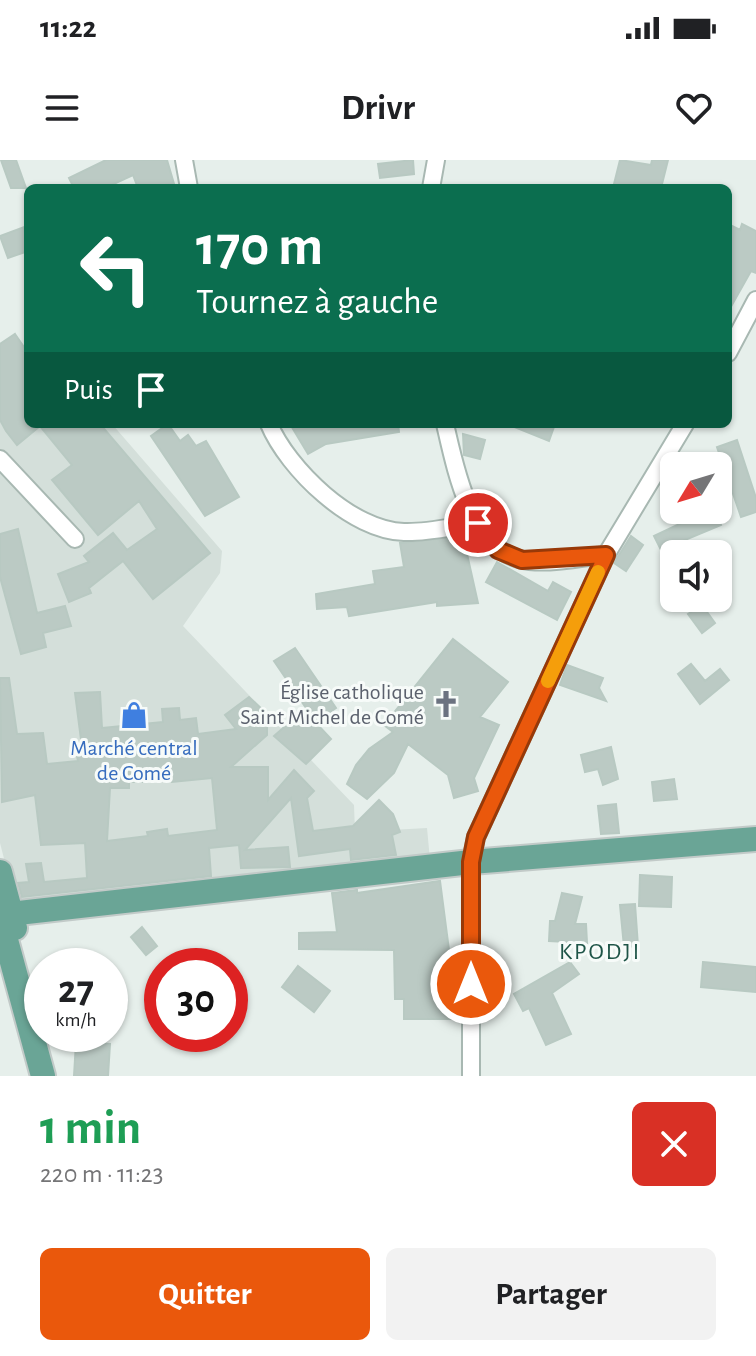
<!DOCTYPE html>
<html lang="fr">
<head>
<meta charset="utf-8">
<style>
	body { margin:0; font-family:"Alegreya Sans",sans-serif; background:#f2f2f2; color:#202124; height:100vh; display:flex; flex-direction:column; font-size:30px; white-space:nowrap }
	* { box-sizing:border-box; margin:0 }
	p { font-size:26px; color:#757577 }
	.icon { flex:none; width:44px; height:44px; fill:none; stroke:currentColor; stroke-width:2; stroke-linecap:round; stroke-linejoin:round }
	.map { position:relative; height:916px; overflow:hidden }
	.side { display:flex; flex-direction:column; background:#fff; flex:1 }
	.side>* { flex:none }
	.guide { position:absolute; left:24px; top:24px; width:708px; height:244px; border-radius:12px; box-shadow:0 2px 6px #0004; background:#0b6e4f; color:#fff; overflow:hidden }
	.needle { width:52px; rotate:232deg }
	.fabs { position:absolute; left:660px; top:292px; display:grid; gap:16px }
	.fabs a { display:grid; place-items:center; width:72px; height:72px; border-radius:12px; background:#fff; box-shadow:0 2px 6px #0004; font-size:40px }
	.speed { position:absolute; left:24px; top:788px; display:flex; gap:16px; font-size:40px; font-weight:700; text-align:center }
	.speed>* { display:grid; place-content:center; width:104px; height:104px; border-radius:50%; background:#fff; box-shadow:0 2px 6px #0004; line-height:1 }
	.speed small { font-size:20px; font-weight:400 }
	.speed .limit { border:12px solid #d22; background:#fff; color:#111 }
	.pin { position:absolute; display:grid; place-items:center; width:68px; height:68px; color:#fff; margin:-34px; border:4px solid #fff; border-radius:50%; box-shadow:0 2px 8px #0007 }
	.me { position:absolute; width:88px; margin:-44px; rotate:0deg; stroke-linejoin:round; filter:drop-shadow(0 0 6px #0008) }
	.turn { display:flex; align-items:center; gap:28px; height:168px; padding:0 40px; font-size:36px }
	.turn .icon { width:104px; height:104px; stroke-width:2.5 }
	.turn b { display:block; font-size:56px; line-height:68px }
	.then { display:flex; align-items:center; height:76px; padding:0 40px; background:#0003; gap:16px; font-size:30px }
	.round { display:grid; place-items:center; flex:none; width:84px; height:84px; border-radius:12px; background:#f2f2f2 }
	.summary { display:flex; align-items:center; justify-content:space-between; height:136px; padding:0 40px }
	h1 { font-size:48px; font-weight:700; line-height:60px; color:#1e9e55 }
	.button { display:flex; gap:16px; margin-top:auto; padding:16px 40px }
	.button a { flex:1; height:92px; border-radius:12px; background:#ea580c; color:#fff; font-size:32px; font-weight:700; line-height:92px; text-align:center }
	.button a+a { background:#f2f2f2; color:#202124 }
	.status { display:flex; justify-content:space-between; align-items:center; height:56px; padding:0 40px; background:#fff; direction:ltr }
	.status svg { height:22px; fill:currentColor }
	header { display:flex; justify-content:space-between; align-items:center; height:104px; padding:0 40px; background:#fff; font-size:36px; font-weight:700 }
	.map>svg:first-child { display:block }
</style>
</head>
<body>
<div class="status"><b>11:22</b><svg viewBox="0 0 49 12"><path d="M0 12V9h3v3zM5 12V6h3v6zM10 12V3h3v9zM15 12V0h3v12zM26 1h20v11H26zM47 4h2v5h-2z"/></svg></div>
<header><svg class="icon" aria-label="menu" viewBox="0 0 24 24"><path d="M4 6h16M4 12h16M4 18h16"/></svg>Drivr<svg class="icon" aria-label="heart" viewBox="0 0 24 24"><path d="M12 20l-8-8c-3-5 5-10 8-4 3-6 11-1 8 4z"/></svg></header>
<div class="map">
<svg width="756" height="916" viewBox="0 0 756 916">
	<rect width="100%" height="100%" fill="#e6efeb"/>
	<path fill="#d4dfda" d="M0 238 28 264H112L222 391 220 413 183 466 354 645 355 672 427 668 430 700 16 745 0 683Z"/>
	<path fill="#bbcac4" stroke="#b8c9c2" stroke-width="2" fill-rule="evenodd" d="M1 0H16L26 28H11Z
		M106 0H167L174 24 138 28 133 15 105 28H74L69 18Z
		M413 0 414 14 380 18 378 4Z
		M620 0 651 5 652 0H668L662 24 658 28H613Z
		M728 64 740 70 742 64 756 71V113L751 111 728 152Z
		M24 67 28 91 8 98 0 76Z
		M15 174 28 193V264H100L210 393 153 439 123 401 89 428 91 433 69 442 58 414 89 402 84 396 113 373 127 390 157 369 139 341 98 375 52 320 72 305 40 266 17 285 6 271 0 260V184Z
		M168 264 180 281 188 275 196 286 206 281 239 337 205 356 151 276Z
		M290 264H398L399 272 326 284 308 294Z
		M507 264H555L549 281Z
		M463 274 485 280 480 299 464 295Z
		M737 280 756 338V352L741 357 717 287Z
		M709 350H714L721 365 661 390 654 376Z
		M18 369 37 453 65 446 71 466 43 473 46 487 21 494 0 417V374Z
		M463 376 478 443 437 446V442L349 456 347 447 317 449 316 434 375 424 373 411 404 407 400 383Z
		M631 376 643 385 626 411 614 403Z
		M497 402 548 431 553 422 571 432 557 460 486 422Z
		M702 445 715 463 702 473 688 454Z
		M453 479 508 522 480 557 499 565 474 618 478 631 454 638 448 615 408 584 394 613 367 639 347 624 356 605 369 589 393 572 384 565Z
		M295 488 336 548 315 562 331 579 306 604 274 576 306 548 274 501Z
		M691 504 705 521 720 509 729 520 700 544 678 514Z
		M567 505 603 518 599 528 606 541 560 525Z
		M0 518H9L17 574 43 573 47 604 78 601 77 596 83 595 75 533 100 532 102 568 163 562 162 549 179 548 180 560 196 558 198 574 236 569 225 555 249 537 267 554V575L231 607H268V640L294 610 314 631 307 638 313 671 353 666 379 640 393 654 400 672 392 675 396 695 351 700 350 689 299 696 291 638 245 690 288 687 290 707 241 708 239 685 209 688 211 716 22 737 18 723 29 722 26 704 41 703 44 722 87 718 85 683 41 685 35 635 2 642ZM142 615H171L172 622 212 618 217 670 168 676 167 669 147 672 148 676 107 681 110 628H129V622H142Z
		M611 587 618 619 603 625 598 609 585 612 581 595Z
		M674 619 677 639 654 641 652 622Z
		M616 644 619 673 601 674 598 646Z
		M640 715 672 717 671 747 639 746Z
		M440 721 452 813 451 859H404V839H395L394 790 299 789V773L337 772 332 733 357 730V733Z
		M562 733 582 737 575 764H586L587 783 549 781 550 761H555Z
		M635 744 638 786 624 787 620 745Z
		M142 767 157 786 146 795 131 777Z
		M570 802 579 814 552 833 571 874 546 885 529 848 523 851 514 834Z
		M703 802 756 807V832L701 827Z
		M298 806 330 831 314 852 282 827Z
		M76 882 110 884 108 916H74Z"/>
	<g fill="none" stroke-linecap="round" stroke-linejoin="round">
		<g stroke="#a8b8b2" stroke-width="20">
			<path id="street" d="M184 0 189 28
				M431 28 436 0
				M728 193 756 140
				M269 264C288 309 352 371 404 372 428 373 454 366 478 363
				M445 264C455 307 470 386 519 399 545 406 580 397 606 395
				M0 299 75 379
				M471 916V702L476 677 606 395 685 264"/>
		</g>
		<g stroke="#c2cac8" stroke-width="28">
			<path id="primary" d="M0 712 15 768
				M0 755 471 702 756 679
				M0 758 43 916"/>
		</g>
		<use href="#street" stroke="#fff" stroke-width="16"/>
		<use href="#primary" stroke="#6aa596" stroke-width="24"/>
	</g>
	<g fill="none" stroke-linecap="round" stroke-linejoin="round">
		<g stroke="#983908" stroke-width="20">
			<path id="route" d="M471 824V702L476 677 606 395 522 400 498 390 478 363"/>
		</g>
		<use href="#route" stroke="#ea580c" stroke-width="14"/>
		<path stroke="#f59e0b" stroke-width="14" d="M548 521 598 412"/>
	</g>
	<defs>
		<g id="church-bare" transform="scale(2.16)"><path d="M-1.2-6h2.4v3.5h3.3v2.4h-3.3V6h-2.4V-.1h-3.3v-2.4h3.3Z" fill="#6b7280" stroke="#f7fbf9" stroke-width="2.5" paint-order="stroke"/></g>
		<g id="shop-bare" transform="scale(2.16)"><path d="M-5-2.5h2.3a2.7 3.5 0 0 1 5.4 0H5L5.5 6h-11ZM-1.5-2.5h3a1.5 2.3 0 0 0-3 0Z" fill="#3f7fe0" stroke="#f7fbf9" stroke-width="2.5" paint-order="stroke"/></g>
	</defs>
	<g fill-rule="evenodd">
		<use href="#church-bare" x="446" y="544"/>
		<use href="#shop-bare" x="134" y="555"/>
	</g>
	<g text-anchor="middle" stroke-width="6" stroke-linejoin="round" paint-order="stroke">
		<g font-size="22" fill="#5b616d" stroke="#f7fbf9" text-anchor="end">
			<text x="424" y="539">Église catholique<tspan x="424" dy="25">Saint Michel de Comé</tspan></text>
		</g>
		<g font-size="22" fill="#366cbe" stroke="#f7fbf9">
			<text x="134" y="595">Marché central<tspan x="134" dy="25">de Comé</tspan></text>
		</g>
		<g font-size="24" letter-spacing="2" fill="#1f5548" stroke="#f7fbf9">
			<text x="600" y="799">KPODJI</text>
		</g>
	</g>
</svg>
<div class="fabs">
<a><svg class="needle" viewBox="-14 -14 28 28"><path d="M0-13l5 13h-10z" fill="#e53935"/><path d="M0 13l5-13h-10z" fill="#757577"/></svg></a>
<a><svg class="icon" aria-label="sound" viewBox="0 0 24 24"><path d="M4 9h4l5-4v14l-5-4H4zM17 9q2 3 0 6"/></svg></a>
</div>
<div class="speed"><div>27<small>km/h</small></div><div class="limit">30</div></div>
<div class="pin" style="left:478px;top:363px;background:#d93025"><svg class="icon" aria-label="arrive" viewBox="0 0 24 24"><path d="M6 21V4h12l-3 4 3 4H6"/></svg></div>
<svg class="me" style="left:471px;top:824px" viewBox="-20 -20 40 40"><circle r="17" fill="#ea580c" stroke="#fff" stroke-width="3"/><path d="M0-11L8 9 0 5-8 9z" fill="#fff"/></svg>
<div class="guide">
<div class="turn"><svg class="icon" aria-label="left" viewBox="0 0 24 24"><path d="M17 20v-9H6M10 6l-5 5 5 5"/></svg><div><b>170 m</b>Tournez à gauche</div></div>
<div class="then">Puis<svg class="icon" aria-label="arrive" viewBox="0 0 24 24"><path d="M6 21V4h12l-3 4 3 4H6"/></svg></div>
</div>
</div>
<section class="side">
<div class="summary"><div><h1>1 min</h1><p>220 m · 11:23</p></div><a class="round" style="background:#d93025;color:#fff"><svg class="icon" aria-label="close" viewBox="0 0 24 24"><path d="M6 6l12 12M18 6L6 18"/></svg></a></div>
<div class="button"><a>Quitter</a><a>Partager</a></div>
</section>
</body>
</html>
